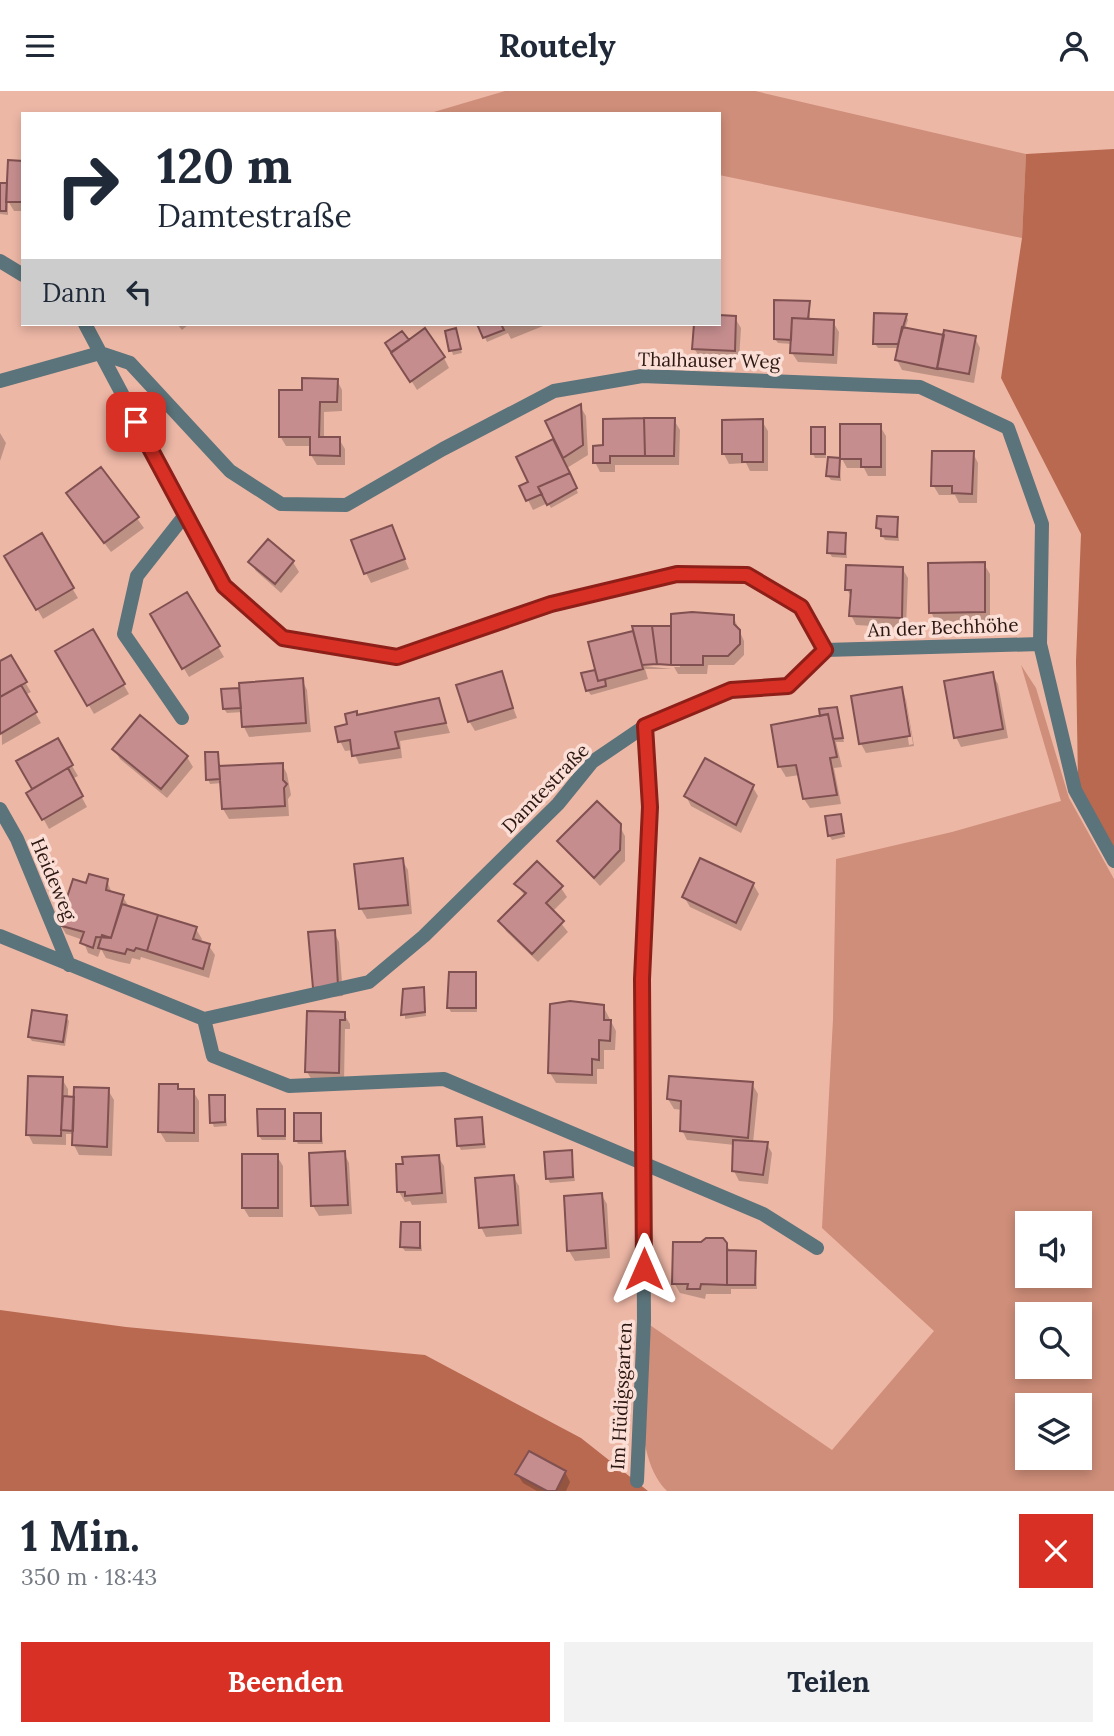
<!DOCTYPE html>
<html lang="de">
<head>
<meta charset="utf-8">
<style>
	body { margin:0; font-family:Lora,serif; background:#f2f2f3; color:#1f2937; height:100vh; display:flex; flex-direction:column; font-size:26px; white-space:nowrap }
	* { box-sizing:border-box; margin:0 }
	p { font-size:23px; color:#747a83 }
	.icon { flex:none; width:38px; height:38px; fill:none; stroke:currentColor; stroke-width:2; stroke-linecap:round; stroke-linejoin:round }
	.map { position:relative; height:1400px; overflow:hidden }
	.details { display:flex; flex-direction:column; background:#fff; flex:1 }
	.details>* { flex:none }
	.banner { position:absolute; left:21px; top:21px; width:700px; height:214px; border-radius:0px; box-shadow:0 4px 10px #0003; background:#fff; color:#1f2937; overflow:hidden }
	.fabs { position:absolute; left:1015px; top:1120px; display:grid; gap:14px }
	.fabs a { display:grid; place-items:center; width:77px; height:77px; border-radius:0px; background:#fff; box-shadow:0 4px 10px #0003; font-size:35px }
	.pin { position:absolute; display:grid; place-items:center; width:60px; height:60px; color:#fff; margin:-30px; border-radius:14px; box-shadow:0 4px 10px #0006 }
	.me { position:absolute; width:77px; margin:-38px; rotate:0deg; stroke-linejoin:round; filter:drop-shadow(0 0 5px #0008) }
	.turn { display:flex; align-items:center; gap:24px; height:147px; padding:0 21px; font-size:32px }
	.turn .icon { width:91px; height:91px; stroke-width:2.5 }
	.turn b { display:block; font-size:49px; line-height:60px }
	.then { display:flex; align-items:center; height:66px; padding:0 21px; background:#0003; gap:14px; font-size:26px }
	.round { display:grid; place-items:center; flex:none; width:74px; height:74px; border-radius:0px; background:#f2f2f3 }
	.overview { display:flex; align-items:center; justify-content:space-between; height:119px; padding:0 21px }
	h1 { font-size:42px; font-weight:700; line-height:52px }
	.button { display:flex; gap:14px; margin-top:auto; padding:14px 21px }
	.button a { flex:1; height:80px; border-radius:0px; background:#d93025; color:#fff; font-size:28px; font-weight:700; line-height:80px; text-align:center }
	.button a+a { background:#f2f2f3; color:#1f2937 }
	header { display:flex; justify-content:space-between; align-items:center; height:91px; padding:0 21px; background:#fff; font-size:32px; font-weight:700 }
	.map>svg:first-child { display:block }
</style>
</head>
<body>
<header><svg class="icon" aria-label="menu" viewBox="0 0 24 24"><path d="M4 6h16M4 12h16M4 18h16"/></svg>Routely<svg class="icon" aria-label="person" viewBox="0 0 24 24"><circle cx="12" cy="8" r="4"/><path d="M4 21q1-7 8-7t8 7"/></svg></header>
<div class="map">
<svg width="1114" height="1400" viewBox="0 0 1114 1400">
	<rect width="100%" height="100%" fill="#edb7a6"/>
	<path fill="#ce8e79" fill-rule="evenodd" d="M505 0H755L1026 63 1022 147 719 84V23H427Z
		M1021 574 1036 597 1069 707 1114 788V1400H667C630 1363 644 1280 644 1230L832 1359 934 1240 822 1137 833 928 836 768 952 741 1061 710ZM1027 1132H1080V1185H1027ZM1027 1223H1080V1276H1027ZM1027 1314H1080V1367H1027Z"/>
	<path fill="#b86950" d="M1114 58V757L1078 692 1076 570 1081 443 1001 287 1022 147 1026 63Z
		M0 1219 126 1236 425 1264 581 1347 648 1400H0Z"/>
	<path fill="#0003" fill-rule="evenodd" d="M23 72V120H14L8 110V124L0 123V94H6Z
		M809 211 810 230 833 231 839 241 837 273 798 271 792 262V253L778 252 775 248Z
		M906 224 908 229 905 238 945 246 975 247 980 257 974 292 902 279 897 269 899 257H878L875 253Z
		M735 227 741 237 739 269 700 267 694 257 695 233H719Z
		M177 233H189L182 239Z
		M479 233H548L511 248 508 242 487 251Z
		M455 239 462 262 453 264 447 241Z
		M402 242 408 251 444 267 449 277 417 299 388 252Z
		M337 289 342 299V320L324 321V348H339L345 358V374H317L311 364V355H286L280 345 304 301Z
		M580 315 586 325 588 364 567 377 578 402 551 417 548 412 533 419 528 409 530 391 519 367 556 349Z
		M674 329 680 339 679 374H615V381H600L595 371 605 356Z
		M762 330 768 340V380H750L746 372 729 373 724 363Z
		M880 335 886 345V385H868L864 377H847L842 368Z
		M824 337 826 367H815L813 363Z
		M0 342 6 352 0 370Z
		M973 362 978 372 977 412H959L955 404H939L933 394Z
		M839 369 841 390 831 389 828 385Z
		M101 378 144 437 111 461 74 412Z
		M897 427 899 450 885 449 878 437Z
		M391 436 409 478 371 492 366 482Z
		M845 444 847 467 832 466 829 461Z
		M41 445 78 507 43 528 6 465Z
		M250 471H293L299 481 281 502 256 480Z
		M984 473 990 483V530L936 531 931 521Z
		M902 477 908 487 906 537 856 534 851 524 852 508 847 498Z
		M187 503 224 566 189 586 152 524Z
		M733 525 744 550V564L734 574H708L707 583H678L674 576H680V572H644V575L672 578H645L648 588 591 604 588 600 584 584 597 580 632 542 636 549 672 537Z
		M92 540 129 603 94 623 57 560Z
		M10 566 31 601 25 604 41 632 2 654 0 572Z
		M501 583 517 627 475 640 469 630Z
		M992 583 998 593 1008 647 961 656 956 646Z
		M302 589 307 599 311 641 249 646 244 636 243 621 227 622 224 618 223 599Z
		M901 598 906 608 914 655 866 662 861 653ZM902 606H905L913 653 909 654Z
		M438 609 450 642 400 650 402 667 359 673 353 659 345 660 340 650 349 635 347 624 394 619V616Z
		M836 618 844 651H836L842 676 834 677 841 713 810 717 804 708 800 684 786 686 780 676 822 626Z
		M57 649 78 685 72 688 87 716 49 738 29 702 34 698 18 671Z
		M114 658 187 666 193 676 167 707 120 668Z
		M217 663 220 676 282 673 287 683 291 704 288 708 289 725 229 728 223 718 222 692 210 693 208 688Z
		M752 695 758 705 741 742 691 715 686 705Z
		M840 725 845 746 832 749 829 744Z
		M619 734 625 745V770L600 795 559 750Z
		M402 769 408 779 412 823 367 828 361 818 356 774Z
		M107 790 112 802 123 806 129 816 196 838 202 848 200 852 209 855 215 864 209 887 141 866 140 869 132 867 130 873 120 871 106 867 101 858 98 866 88 862 83 849 66 843 60 833 87 794Z
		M516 793 561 797 567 806 552 821 568 841 538 871 506 840 500 830 525 805Z
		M753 793 759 803 741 840 690 816 684 806Z
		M334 841 339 851 343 905 320 907Z
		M475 882 477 921H451L448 916Z
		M423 898 426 925 405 928V900Z
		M603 915 616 940 615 959H604V978H597V993L556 992 550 982Z
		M308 921 344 923 350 933V938H345L344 991H313L307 981Z
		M66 926 69 930 65 955 32 950 29 946Z
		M62 988 68 998V1007L108 999 114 1009 112 1065 79 1064 74 1054V1043H66V1054L33 1053 28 1043Z
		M752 993 758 1003 753 1052 767 1053 772 1062 768 1093 739 1090 734 1080 735 1054 687 1049 682 1039 683 1019 674 1018 668 1008Z
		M177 994 180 1000H193L199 1010V1051H166L160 1041Z
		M224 1006 227 1035 214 1036 212 1031Z
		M284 1019 286 1049H262L259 1045Z
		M320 1024 323 1053H298L296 1049Z
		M481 1028 486 1057 461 1059 459 1055Z
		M571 1061 575 1090 550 1092 548 1088Z
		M344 1062 349 1072 352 1123 319 1125 313 1115 310 1064Z
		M277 1065 283 1075V1126H249L243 1116Z
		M438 1066 444 1075 447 1112 412 1114 410 1110 405 1111 399 1101Z
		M513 1085 519 1095 522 1143 486 1146 481 1136Z
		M601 1103 607 1113 610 1167 575 1170 569 1160Z
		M419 1133 422 1160H405L402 1156Z
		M726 1153 731 1161 755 1162 757 1198H731V1203H706L705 1208 680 1202 674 1192Z
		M565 1381 570 1391 566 1400H537L523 1392 517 1383Z"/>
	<path fill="#c58d8e" stroke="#815051" stroke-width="2" d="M8 69 23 70V111H6Z
		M0 92H7L6 120H0Z
		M774 209 810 210 808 228 792 227 791 249 774 248Z
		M874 222 907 223 898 253H873Z
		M719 224 736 225 735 260 692 258 694 233H719Z
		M792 227 834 229 833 264 790 262Z
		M477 233H501L504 239 483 247Z
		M902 236 944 244 937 278 895 269Z
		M425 237 445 266 410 291 391 262Z
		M456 237 461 258 449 260 445 240Z
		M944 239 976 245 969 283 937 277Z
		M402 240 409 249 391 261 385 252Z
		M302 287 338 288 337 311H320L319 346H340V365L310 364V346H279V299H302Z
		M581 313 583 354 563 367 545 330Z
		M644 327H675L674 365H645Z
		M644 327 645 365H610V372H593V355L603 354V328Z
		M763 328V371H742V363H722V329Z
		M840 333H881V376H861V368H840Z
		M811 336H825V363H811Z
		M553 348 570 382 538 396 542 403 526 410 519 395 528 391 516 366Z
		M932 360H974L972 403 952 402V395H931Z
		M828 366 840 367 839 386 826 385Z
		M101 376 139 426 104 452 66 402Z
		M570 382 577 397 547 414 538 396Z
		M877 425 898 426 897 446 881 445V438L876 437Z
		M392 434 405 468 364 483 351 449Z
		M828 441 846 442 845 463 827 462Z
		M42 442 74 497 36 519 4 465Z
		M268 448 294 470 275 493 248 471Z
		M985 471V521L929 522 928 472Z
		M846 474 903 476 902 527 849 525 851 499H845Z
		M187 501 220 555 182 578 150 523Z
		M692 521 734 524V533L740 539V553L728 565H703V574H671V523Z
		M632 535H652L657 573 642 574Z
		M652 535H671V574L657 573Z
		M93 538 125 593 87 615 55 560Z
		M633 540 643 578 598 590 588 551Z
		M11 564 27 591 0 606V570Z
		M595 579 598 590 605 588 606 595 586 600 581 582Z
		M502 580 513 617 468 631 456 594Z
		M993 581 1003 638 954 647 944 590Z
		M303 587 306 632 242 636 239 592Z
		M21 594 37 621 0 643V606Z
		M902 596 910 645 859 653 851 605Z
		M239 597 241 617 223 618 221 598Z
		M439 607 446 632 395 641 399 657 352 665 350 649 338 651 335 636 347 633 345 623 357 620V624Z
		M837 616 843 647 833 648 828 623 820 625 819 618Z
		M828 623 837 666 830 667 837 704 803 708 796 674 778 676 771 634Z
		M140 624 188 665 161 698 112 658Z
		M58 647 73 674 32 698 16 670Z
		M205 661H218L220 688 206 689Z
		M705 667 754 694 736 734 684 705Z
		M283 672V689L287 693 284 697 285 715 222 718 219 675Z
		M68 677 83 705 42 729 26 702Z
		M597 710 621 733 620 759 594 787 557 750Z
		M841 723 844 742 828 745 825 725Z
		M403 767 408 814 359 818 354 773Z
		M700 767 754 792 736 832 682 806Z
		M537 770 563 795 546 812 564 830 532 863 498 830 526 802 514 793Z
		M89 783 108 788 106 799 124 804 111 847 96 846 93 857 80 852 84 841 58 834 73 788 86 792Z
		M122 813 158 824 147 860 136 857 134 860 127 858 125 863 98 857 102 844 111 847Z
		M158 824 197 836 193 848 210 853 203 878 147 860Z
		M335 839 338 895 313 897 308 841Z
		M449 881H476V917H447Z
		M424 896 425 921 401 924 403 898Z
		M570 910 604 914V929H611L610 950 599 949V969L592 968V984L548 982 550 913Z
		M32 919 67 924 63 951 28 946Z
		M307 920 345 921V929H340L339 982 305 981Z
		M28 985 63 986 61 1045 26 1044Z
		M669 985 753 991 748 1047 680 1040 681 1010 667 1008Z
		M159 993H178V998H194V1042L158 1041Z
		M74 996 109 997 107 1056 72 1054Z
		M209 1004H225V1031L210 1032Z
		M63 1005 74 1006 73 1040 61 1039Z
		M257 1018H285V1045H258Z
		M294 1022H321V1050H294Z
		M482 1026 484 1053 457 1055 455 1028Z
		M733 1049 768 1051 763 1084 732 1080Z
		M572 1059 573 1086 546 1088 544 1061Z
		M345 1060 348 1114 311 1115 309 1062Z
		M242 1063H278V1117H242Z
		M439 1064 442 1102 405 1105V1101H397L396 1073H403L402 1066Z
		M514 1084 518 1134 479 1137 475 1087Z
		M602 1102 606 1157 567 1160 564 1105Z
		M401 1131H420V1157L400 1156Z
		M706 1147H723L727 1152V1194L701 1193 700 1198H687L688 1193H672L673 1151H701Z
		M727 1159 756 1160 755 1194H727Z
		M529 1360 566 1380 556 1400H547L515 1383Z"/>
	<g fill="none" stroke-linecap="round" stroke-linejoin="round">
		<path stroke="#5b737a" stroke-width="14" d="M0 170 23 184
			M85 233 224 495 283 547 397 566 551 513 677 483 747 484 801 516 825 559 788 595 731 599 645 635 592 671 558 713 424 845 369 891 204 928
			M100 262 130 272 230 380 281 413 346 414 443 358 554 300 642 285 920 296 1008 337 1042 433 1040 553
			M0 290 100 262
			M825 559 1040 553 1075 699 1114 770
			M182 627 124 543 137 485 185 424
			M0 718 17 748 69 874
			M0 845 204 928
			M204 928 213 965 289 995 444 988 763 1123 817 1157
			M637 1390 644 1230 642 888 650 716 645 635"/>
	</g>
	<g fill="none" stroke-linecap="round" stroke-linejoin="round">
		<g stroke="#8d1f18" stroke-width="18">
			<path id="route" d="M136 331 224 495 283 547 397 566 551 513 677 483 747 484 801 516 825 559 788 595 731 599 645 635 650 716 642 888 644 1178"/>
		</g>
		<use href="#route" stroke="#d93025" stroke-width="12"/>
	</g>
	<g text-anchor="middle" stroke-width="7" stroke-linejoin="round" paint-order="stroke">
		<g font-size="19" fill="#2b1711" stroke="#fbdfd6">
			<text transform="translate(709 269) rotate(1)" y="7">Thalhauser Weg</text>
			<text transform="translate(943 536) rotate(-2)" y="7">An der Bechhöhe</text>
			<text transform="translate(545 697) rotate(-46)" y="7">Damtestraße</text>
			<text transform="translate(54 788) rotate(67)" y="7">Heideweg</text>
			<text transform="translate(621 1305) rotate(-87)" y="7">Im Hüdigsgarten</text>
		</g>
	</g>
</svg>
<div class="fabs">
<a><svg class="icon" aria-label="sound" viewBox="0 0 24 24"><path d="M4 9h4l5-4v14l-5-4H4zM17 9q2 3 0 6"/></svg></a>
<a><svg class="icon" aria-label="search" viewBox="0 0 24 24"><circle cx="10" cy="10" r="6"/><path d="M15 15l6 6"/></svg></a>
<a><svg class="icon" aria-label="layers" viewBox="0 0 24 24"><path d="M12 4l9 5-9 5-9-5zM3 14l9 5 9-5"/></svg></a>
</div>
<div class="pin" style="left:136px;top:331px;background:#d93025"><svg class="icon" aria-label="arrive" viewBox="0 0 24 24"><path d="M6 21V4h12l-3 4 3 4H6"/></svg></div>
<svg class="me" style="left:644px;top:1178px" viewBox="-20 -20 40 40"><path d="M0-17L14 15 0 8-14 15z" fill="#d93025" stroke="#fff" stroke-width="4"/></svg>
<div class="banner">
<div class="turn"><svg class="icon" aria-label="right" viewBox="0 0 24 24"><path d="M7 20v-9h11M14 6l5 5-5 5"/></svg><div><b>120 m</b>Damtestraße</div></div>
<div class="then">Dann<svg class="icon" aria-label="left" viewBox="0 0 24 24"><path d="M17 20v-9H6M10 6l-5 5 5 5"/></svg></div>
</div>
</div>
<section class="details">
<div class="overview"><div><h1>1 Min.</h1><p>350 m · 18:43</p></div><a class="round" style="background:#d93025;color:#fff"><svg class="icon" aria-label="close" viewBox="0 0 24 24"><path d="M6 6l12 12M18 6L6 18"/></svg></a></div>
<div class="button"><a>Beenden</a><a>Teilen</a></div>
</section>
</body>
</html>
